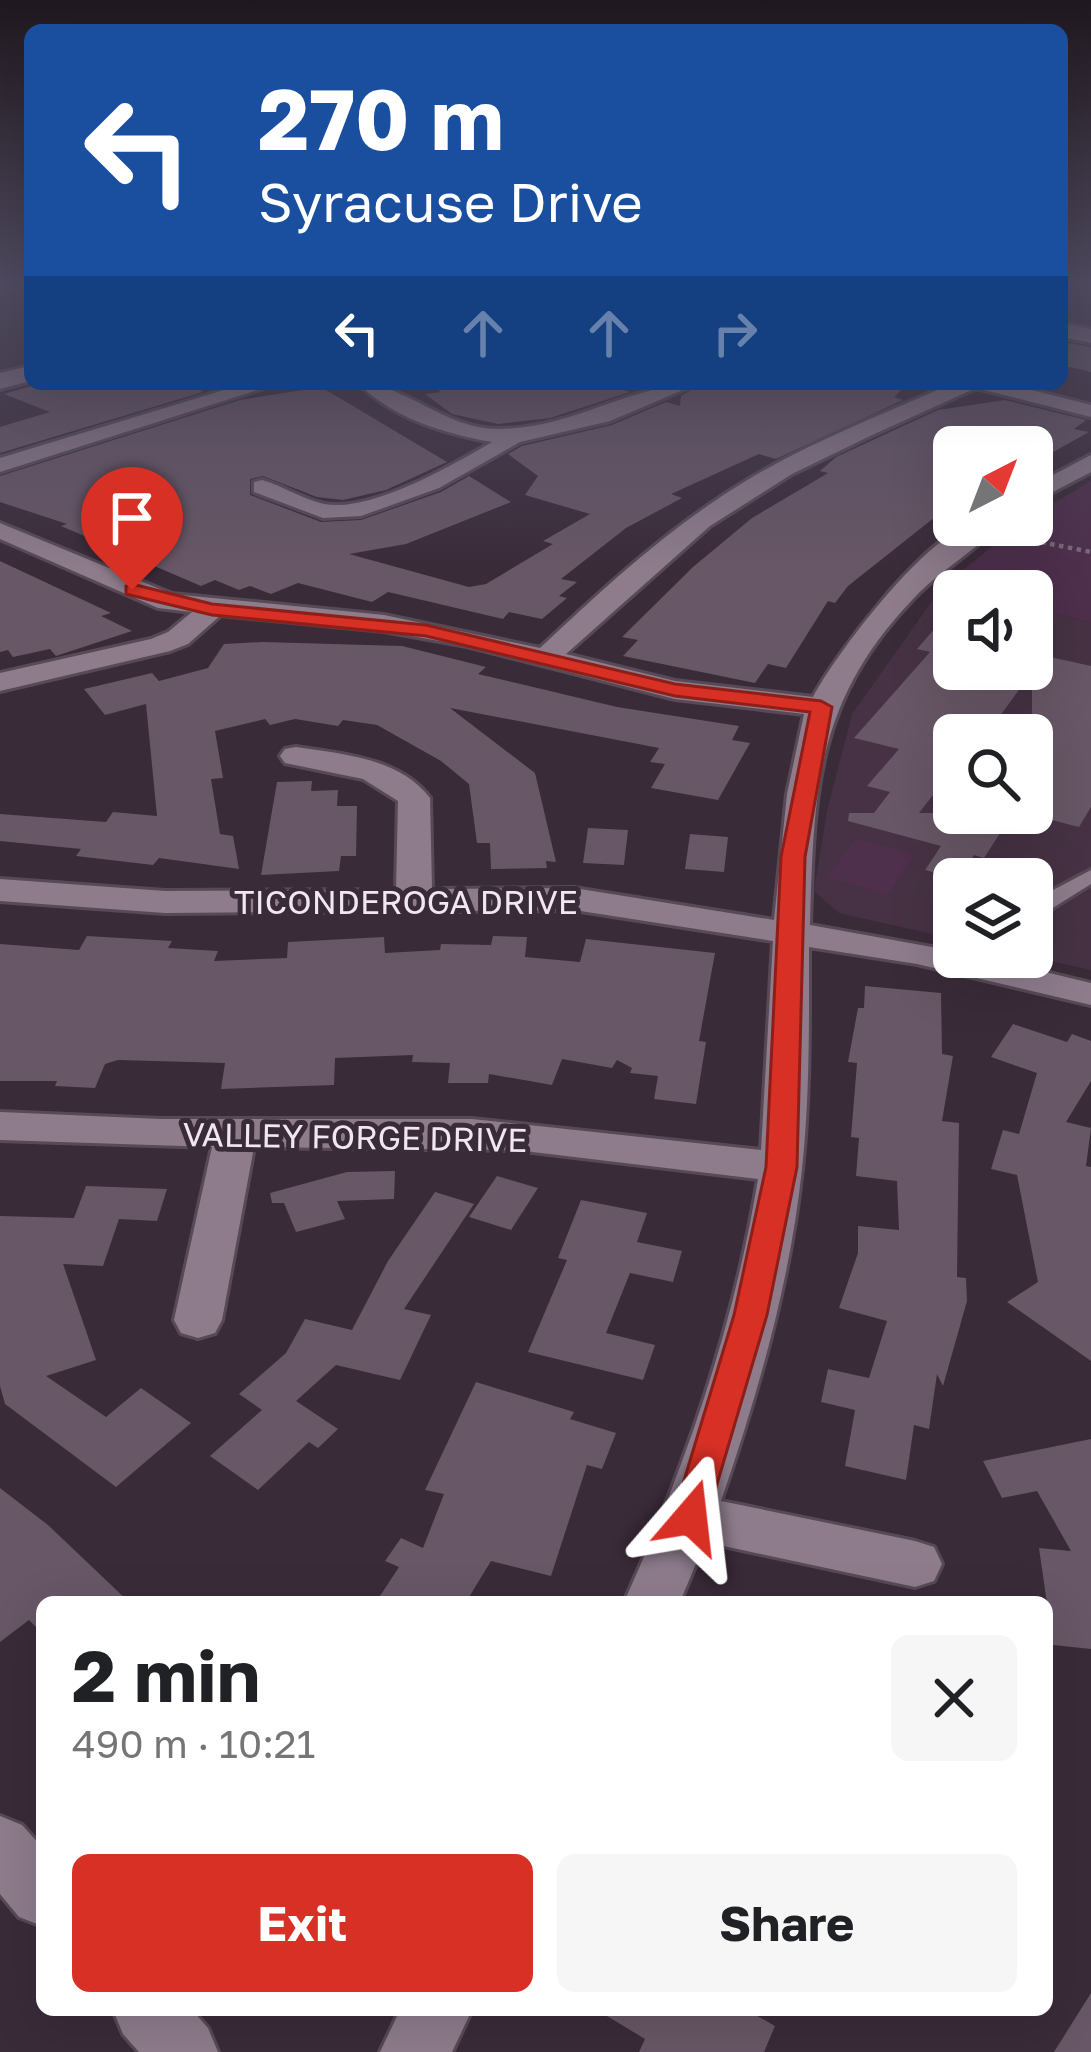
<!DOCTYPE html>
<html lang="en">
<head>
<meta charset="utf-8">
<style>
	body { margin:0; font-family:"Golos Text",sans-serif; background:#f6f6f6; color:#202124; height:100vh; display:flex; flex-direction:column; font-size:45px; white-space:nowrap }
	* { box-sizing:border-box; margin:0 }
	p { font-size:39px; color:#757577 }
	.icon { flex:none; width:66px; height:66px; fill:none; stroke:currentColor; stroke-width:2; stroke-linecap:round; stroke-linejoin:round }
	.map { position:relative; flex:1; overflow:hidden }
	.sheet { position:absolute; left:36px; top:1596px; width:1017px; height:420px; display:flex; flex-direction:column; background:#fff; border-radius:18px; box-shadow:0 12px 48px #0002 }
	.sheet>* { flex:none }
	.banner { position:absolute; left:24px; top:24px; width:1044px; height:366px; border-radius:18px; box-shadow:0 12px 48px #0002; background:#1a4fa0; color:#fff; overflow:hidden }
	.needle { width:78px; rotate:42deg }
	.buttons { position:absolute; left:933px; top:426px; display:grid; gap:24px }
	.buttons a { display:grid; place-items:center; width:120px; height:120px; border-radius:18px; background:#fff; box-shadow:0 12px 48px #0002; font-size:60px }
	.pin { position:absolute; display:grid; place-items:center; width:102px; height:102px; color:#fff; margin:-123px -51px; border-radius:50% 50% 50% 0; rotate:-45deg; box-shadow:0 0 12px #0007 }
	.pin .icon { rotate:45deg }
	.me { position:absolute; width:132px; margin:-66px; rotate:17deg; stroke-linejoin:round; filter:drop-shadow(0 0 9px #0008) }
	.turn { display:flex; align-items:center; gap:42px; height:252px; padding:0 36px; font-size:54px }
	.turn .icon { width:156px; height:156px; stroke-width:2.5 }
	.turn b { display:block; font-size:84px; line-height:102px }
	.lanes { display:flex; align-items:center; height:114px; padding:0 36px; background:#0003; justify-content:center; gap:60px; direction:ltr }
	.lanes .off { opacity:.35 }
	.round { display:grid; place-items:center; flex:none; width:126px; height:126px; border-radius:18px; background:#f6f6f6 }
	.summary { display:flex; align-items:center; justify-content:space-between; height:204px; padding:0 36px }
	h1 { font-size:72px; font-weight:700; line-height:90px }
	.action { display:flex; gap:24px; margin-top:auto; padding:24px 36px }
	.action a { flex:1; height:138px; border-radius:18px; background:#d93025; color:#fff; font-size:48px; font-weight:700; line-height:138px; text-align:center }
	.action a+a { background:#f6f6f6; color:#202124 }
	.map>svg:first-child { display:block }
</style>
</head>
<body>
<div class="map">
<svg width="1091" height="2052" viewBox="0 0 1091 2052">
	<rect width="100%" height="100%" fill="#3a2b39"/>
	<path fill="#463244" fill-rule="evenodd" d="M942 587 957 591 954 669H1032V608L1091 622V970L1032 957V879H954V939L839 913 814 891 827 811 852 714ZM954 735H1032V813H954Z"/>
	<path fill="#4e2f4c" d="M1091 481V622L1032 608V591L942 587 1019 525H1032V516Z
		M856 838 916 855 888 895 826 877Z"/>
	<g fill="none" stroke-linecap="round" stroke-linejoin="round">
		<path stroke="#634763" stroke-width="4.5" d="M0 292 27 283"/>
	</g>
	<path fill="#685766" d="M1062 342 1091 347V372L1062 365Z
		M38 384H192L203 392 0 453V427L50 412 4 394Z
		M429 384H619L620 389 630 392 550 418 498 424 452 414 425 394 441 392Z
		M701 384H908L894 397 903 400 776 459 759 454 671 494 682 498 626 528 561 579 577 582 559 596 567 598 542 619 509 612 503 619 388 592 372 602 298 583 271 594 250 586 239 590 215 580 201 586 61 526 67 524 0 502V476L240 400 321 387 447 462 386 490 343 500 317 497 263 476 250 479V495L321 522 361 520 441 492 469 476 511 502 406 544 349 554 469 587 486 584 553 544 543 541 590 514 525 495 538 476 508 454 522 446 612 425 666 402 680 406 681 396Z
		M1005 400 1086 420 1074 429 1089 432 1046 456 1032 452V447L954 429V502L848 586 835 603 828 601 786 668 768 664 755 683 623 656 638 640 622 637 693 567 752 518 828 473 820 471 836 457 938 410Z
		M0 561 111 613 101 616 132 631 56 656 50 649 13 657 8 650 0 652Z
		M954 606V669H1032V653L1091 666V807L1079 827 1032 815V672L986 735H954V768L919 813H1013L984 858 974 855 959 879 925 870 941 846 848 821 849 813H874L890 792 867 786 899 749 854 738 930 652 917 649Z
		M263 642 402 646 486 667 478 674 617 707 739 726 732 740 750 743 718 800 651 788 665 764 650 762 659 748 450 708 535 773 556 862 546 861 547 868 491 869 490 843H477L469 784 441 761 377 725 343 720 338 726 295 719 270 725 265 719 215 731 223 778 211 779 220 834 233 836 239 869 159 858 153 865 76 856 81 849 0 841V814L106 822 113 812 157 816 146 704 105 715 84 689 152 673 159 681 208 668 224 644Z
		M312 781 311 791 338 790 337 806H357L356 856H341L339 871 261 875 277 782Z
		M588 828 628 830 624 865 583 863Z
		M690 834 728 837 724 872 685 869Z
		M87 936 172 941 168 948 218 951 214 961 287 958 288 942 384 937 385 953 440 950 441 944 491 945 493 936 527 937 525 957 580 962 586 939 715 953 699 1041 706 1042 696 1104 654 1099 658 1076 630 1073 632 1068 617 1060 612 1068 562 1059 552 1085 489 1074 488 1083H448L450 1063 412 1062 413 1055 335 1058 334 1085 221 1089 225 1063 118 1060 105 1064 95 1088 55 1086 57 1081H0V944L79 950Z
		M865 986 941 993 942 1054 953 1056 942 1121 959 1123 957 1277 966 1278 967 1301 943 1386 937 1374 929 1429 914 1425 906 1480 845 1466 855 1410 821 1402 828 1369 869 1378 887 1321 839 1308 858 1253V1226L899 1230 897 1181 856 1176 859 1138 851 1137 857 1063 848 1062 858 1008H864Z
		M1013 1024 1067 1042 1072 1034 1091 1041V1081L1066 1122 1091 1128 1086 1166 1091 1167V1361L1007 1302 1038 1282 1017 1175 991 1169 1003 1130 1019 1134 1037 1073 991 1057Z
		M395 1171 394 1199 337 1201 345 1219 296 1232 284 1203H272L270 1193 347 1172Z
		M497 1176 538 1188 511 1230 469 1217Z
		M86 1186 167 1189 157 1221 119 1219 103 1266 63 1264 96 1360 46 1376 106 1417 141 1388 191 1423 116 1487 5 1404 0 1386V1216L74 1218Z
		M435 1192 474 1204 404 1309 431 1315 400 1380 336 1365 296 1401 338 1429 318 1448 309 1442 258 1490 210 1456 262 1410 239 1394 286 1353 305 1319 352 1330 388 1261Z
		M581 1200 647 1213 637 1242 682 1251 673 1282 630 1273 606 1333 655 1345 643 1380 528 1352 567 1260 558 1258Z
		M476 1382 574 1412 570 1419 616 1433 602 1469 587 1465 551 1576 491 1561 466 1602H376L399 1567 385 1561 401 1538 423 1548 444 1494 425 1490Z
		M1091 1439V1649L1053 1645 1039 1548 1071 1551 1037 1491 1002 1498 983 1461Z
		M0 1488 48 1525 129 1602H42V1633L29 1620 0 1642Z
		M1091 1993V2052H1054Z
		M597 2010H747L775 2026 764 2052H639L645 2039Z"/>
	<g fill="none" stroke-linecap="round" stroke-linejoin="round">
		<g stroke="#574a56" stroke-width="6">
			<path id="service" d="M1091 870V884L1032 921V904L1038 898Z"/>
		</g>
		<g stroke="#574a56" stroke-width="6">
			<path id="minor" d="M244 384H276L0 472V458Z
				M359 384C407 384 444 429 498 429 573 429 630 384 697 384L610 421 520 442 439 488 361 516 323 518 254 492V482L262 480C283 486 302 499 324 504 370 513 453 465 492 442 445 434 393 418 359 384Z
				M951 384H1008L1091 405V417L976 388 870 436 792 474 710 526 566 654 675 681 813 697C836 654 923 539 970 525 978 523 990 525 998 525 975 552 939 571 914 598 815 701 814 790 810 925L954 951V957H982L1091 983V1005L917 964 809 947C809 1021 810 1095 802 1169 790 1283 758 1393 721 1501L915 1541 934 1547 942 1564 934 1581 915 1587 705 1542 680 1602H624C686 1466 734 1326 758 1179L516 1150 254 1147 222 1320 215 1333 198 1338 181 1333 174 1320 212 1147 0 1140V1112L161 1119H472L761 1150 773 941 574 910 165 913 0 901V879L165 891 396 890 398 801 363 779 285 763 280 756 285 749 296 747C342 754 400 758 430 798L432 889 574 888 774 920 787 794 804 714 675 699 467 646 384 631 221 615 188 644 170 651 0 691V673L151 639 168 632 192 612 158 608 0 539V523L172 594 384 615 540 648C606 586 672 525 749 479 813 441 883 414 951 384Z
				M1091 455V472L1032 503V486Z
				M0 1816 22 1825 42 1847V1926L19 1917 0 1894Z
				M113 2010H192L208 2028 218 2052H139L123 2034Z
				M400 2010H472L452 2052H380Z"/>
		</g>
		<g stroke="#574a56" stroke-width="6">
			<path id="tertiary" d="M1062 323 1091 329V343L1062 337Z
				M30 366V381L0 389V373Z"/>
		</g>
		<path stroke="#7a6c79" stroke-width="4.5" stroke-dasharray="4.5 4.5" stroke-linecap="butt" d="M1006 535 1091 552"/>
		<use href="#service" fill="#8e7c8c" fill-rule="evenodd"/>
		<use href="#minor" fill="#8e7c8c" fill-rule="evenodd"/>
		<use href="#tertiary" fill="#8e7c8c" fill-rule="evenodd"/>
	</g>
	<linearGradient id="sky" x2="0" y2="1"><stop stop-color="#20181f"/><stop offset="0.5" stop-color="#4f4a5f"/><stop offset="1" stop-color="#4f4a5f" stop-opacity="0"/></linearGradient>
	<rect width="1091" height="570" fill="url(#sky)"/>
	<path fill="#d93025" stroke="#8d1f18" stroke-width="3" d="M132 584 212 604 426 625 675 684 821 701 832 707 805 857 797 1167 767 1315 704 1528 691 1532 678 1528 673 1517 734 1315 766 1167 781 857 810 712 675 696 426 636 212 615 126 594V586Z"/>
	<g text-anchor="middle" stroke-width="10" stroke-linejoin="round" paint-order="stroke">
		<g font-size="33" fill="#f1e7f0" stroke="#3a2b39">
			<text x="406" y="914">TICONDEROGA DRIVE</text>
			<text transform="translate(355 1137) rotate(1)" y="12">VALLEY FORGE DRIVE</text>
		</g>
	</g>
</svg>
<div class="buttons">
<a><svg class="needle" viewBox="-14 -14 28 28"><path d="M0-13l5 13h-10z" fill="#e53935"/><path d="M0 13l5-13h-10z" fill="#757577"/></svg></a>
<a><svg class="icon" aria-label="sound" viewBox="0 0 24 24"><path d="M4 9h4l5-4v14l-5-4H4zM17 9q2 3 0 6"/></svg></a>
<a><svg class="icon" aria-label="search" viewBox="0 0 24 24"><circle cx="10" cy="10" r="6"/><path d="M15 15l6 6"/></svg></a>
<a><svg class="icon" aria-label="layers" viewBox="0 0 24 24"><path d="M12 4l9 5-9 5-9-5zM3 14l9 5 9-5"/></svg></a>
</div>
<div class="pin" style="left:132px;top:590px;background:#d93025"><svg class="icon" aria-label="arrive" viewBox="0 0 24 24"><path d="M6 21V4h12l-3 4 3 4H6"/></svg></div>
<svg class="me" style="left:691px;top:1517px" viewBox="-20 -20 40 40"><path d="M0-17L14 15 0 8-14 15z" fill="#d93025" stroke="#fff" stroke-width="4"/></svg>
<div class="banner">
<div class="turn"><svg class="icon" aria-label="left" viewBox="0 0 24 24"><path d="M17 20v-9H6M10 6l-5 5 5 5"/></svg><div><b>270 m</b>Syracuse Drive</div></div>
<div class="lanes"><svg class="icon" aria-label="left" viewBox="0 0 24 24"><path d="M17 20v-9H6M10 6l-5 5 5 5"/></svg><svg class="icon off" aria-label="ahead" viewBox="0 0 24 24"><path d="M12 20V5M6 11l6-6 6 6"/></svg><svg class="icon off" aria-label="ahead" viewBox="0 0 24 24"><path d="M12 20V5M6 11l6-6 6 6"/></svg><svg class="icon off" aria-label="right" viewBox="0 0 24 24"><path d="M7 20v-9h11M14 6l5 5-5 5"/></svg></div>
</div>
<section class="sheet">
<div class="summary"><div><h1>2 min</h1><p>490 m · 10:21</p></div><a class="round"><svg class="icon" aria-label="close" viewBox="0 0 24 24"><path d="M6 6l12 12M18 6L6 18"/></svg></a></div>
<div class="action"><a>Exit</a><a>Share</a></div>
</section>
</div>
</body>
</html>
